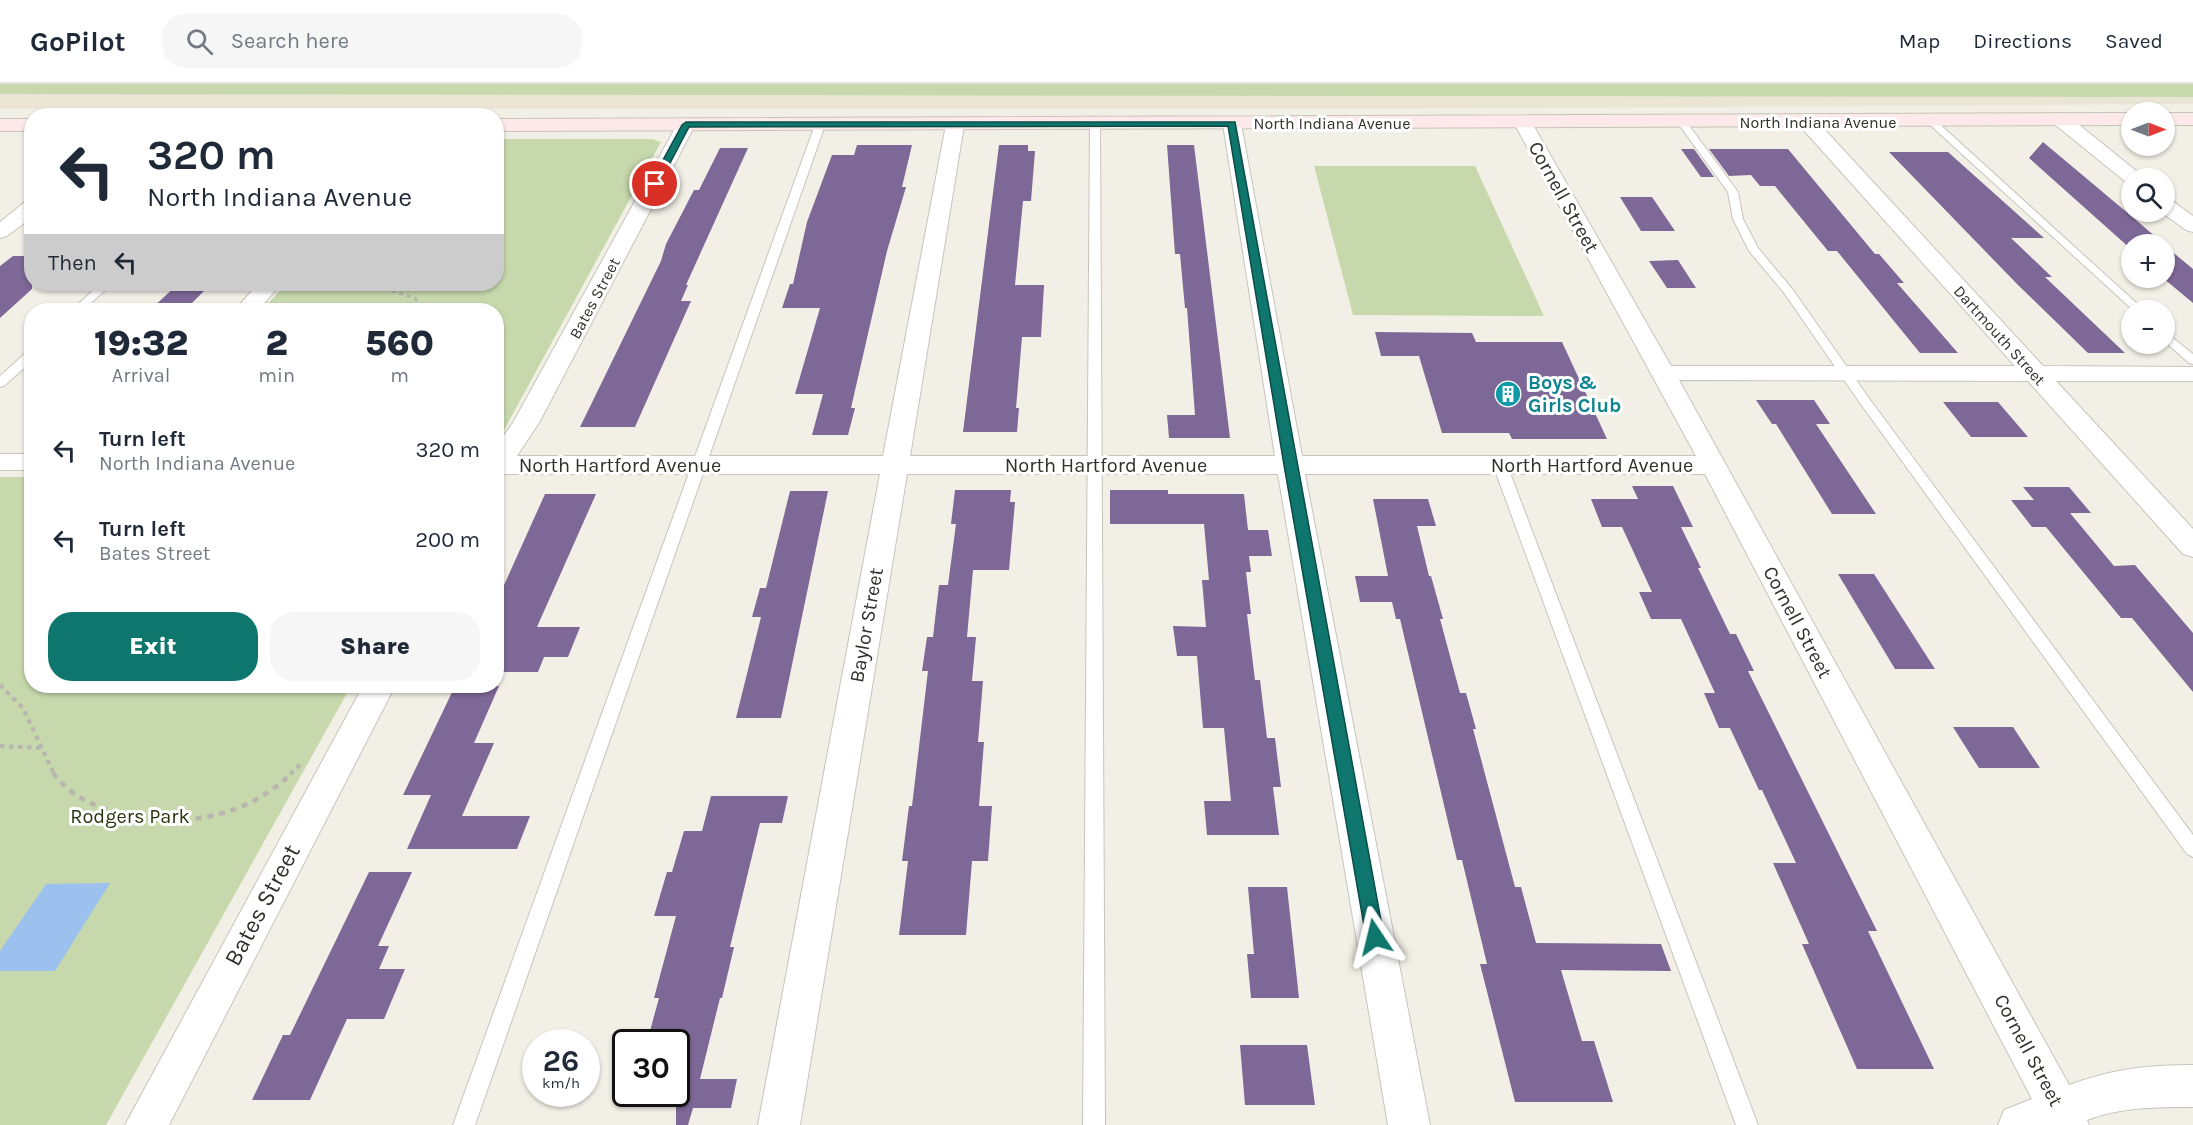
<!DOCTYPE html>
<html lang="en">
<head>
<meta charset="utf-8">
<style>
	body { margin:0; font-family:Karla,sans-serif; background:#f6f6f7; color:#1f2937; height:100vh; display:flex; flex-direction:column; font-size:22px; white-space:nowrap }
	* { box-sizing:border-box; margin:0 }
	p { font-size:20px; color:#747a83 }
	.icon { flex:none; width:33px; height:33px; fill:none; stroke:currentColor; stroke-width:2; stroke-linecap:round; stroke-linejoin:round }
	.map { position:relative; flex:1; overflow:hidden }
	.side { position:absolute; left:24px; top:219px; width:480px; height:390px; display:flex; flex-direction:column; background:#fff; border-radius:24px; box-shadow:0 2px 4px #0004 }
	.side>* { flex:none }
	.banner { position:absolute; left:24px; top:24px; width:480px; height:183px; border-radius:24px; box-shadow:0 2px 4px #0004; background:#fff; color:#1f2937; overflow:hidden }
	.needle { width:39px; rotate:90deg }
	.fabs { position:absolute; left:2121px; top:18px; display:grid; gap:12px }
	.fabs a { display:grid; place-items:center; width:54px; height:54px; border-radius:50%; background:#fff; box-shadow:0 2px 4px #0004; font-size:30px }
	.speed { position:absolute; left:522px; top:945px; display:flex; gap:12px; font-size:30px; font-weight:700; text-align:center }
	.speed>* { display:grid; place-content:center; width:78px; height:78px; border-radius:50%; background:#fff; box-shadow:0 2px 4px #0004; line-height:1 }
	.speed small { font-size:15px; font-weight:400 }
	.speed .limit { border:3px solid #111; border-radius:9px; background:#fff; color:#111 }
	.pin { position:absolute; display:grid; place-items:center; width:51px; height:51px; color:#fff; margin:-26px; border:3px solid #fff; border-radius:50%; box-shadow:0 2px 6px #0007 }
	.me { position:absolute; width:66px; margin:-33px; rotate:350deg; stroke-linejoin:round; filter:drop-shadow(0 0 4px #0008) }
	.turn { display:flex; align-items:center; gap:21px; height:126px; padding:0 24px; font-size:27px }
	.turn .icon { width:78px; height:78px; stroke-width:2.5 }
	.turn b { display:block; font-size:42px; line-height:51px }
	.then { display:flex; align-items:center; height:57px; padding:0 24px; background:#0003; gap:12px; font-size:22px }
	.eta { display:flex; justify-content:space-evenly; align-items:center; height:102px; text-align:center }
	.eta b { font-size:36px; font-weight:800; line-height:42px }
	.primary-button { display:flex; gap:12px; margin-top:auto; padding:12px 24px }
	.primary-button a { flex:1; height:69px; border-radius:24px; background:#0f766e; color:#fff; font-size:24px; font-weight:800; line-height:69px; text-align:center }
	.primary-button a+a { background:#f6f6f7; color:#1f2937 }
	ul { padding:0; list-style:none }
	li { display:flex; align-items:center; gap:18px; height:90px; padding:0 24px }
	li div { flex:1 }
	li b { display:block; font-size:22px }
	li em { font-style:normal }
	header { display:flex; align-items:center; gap:36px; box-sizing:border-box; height:84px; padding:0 30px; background:#fff; border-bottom:2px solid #e0e1e3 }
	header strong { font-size:28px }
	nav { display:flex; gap:33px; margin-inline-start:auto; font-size:21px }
	.search { width:420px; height:54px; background:#f6f6f7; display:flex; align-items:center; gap:15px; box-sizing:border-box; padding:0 21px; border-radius:24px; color:#747a83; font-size:22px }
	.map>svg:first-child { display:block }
</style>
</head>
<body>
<header>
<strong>GoPilot</strong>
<div class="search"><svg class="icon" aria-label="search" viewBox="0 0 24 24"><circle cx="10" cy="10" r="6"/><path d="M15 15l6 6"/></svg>Search here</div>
<nav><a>Map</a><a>Directions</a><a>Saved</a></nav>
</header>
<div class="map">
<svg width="2193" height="1041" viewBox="0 0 2193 1041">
	<rect width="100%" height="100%" fill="#f2f0e6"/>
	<path fill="#eae5d5" d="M0 0H2193V20L1374 25H0Z"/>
	<path fill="#c6d8ac" d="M0 0H2193V13L0 10Z
		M497 55H652L661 58 497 359 496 226H262L286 200H496Z
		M1314 82H1475L1544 232 1353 231Z
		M0 393H31L32 602H351L106 1041H0Z"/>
	<path fill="#9cc1ee" d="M110 799 55 887H0V867L46 800Z"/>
	<path fill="#7e6897" d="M2043 58 2136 136 2164 160H2132V166L2029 74Z
		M857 61H912L902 103H906L887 167 851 324H855L848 351H812L823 310H795L820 224H782L790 200H793L807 138 832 71H854Z
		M999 61H1028V67H1035L1031 117H1023L1015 201H1044L1041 253H1022L1016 324H1019L1017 348H963Z
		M1167 61H1194L1230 354H1169L1167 331H1195L1187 224H1185L1180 170H1175Z
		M720 64H748L686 201H688L681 217H691L635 343H580L661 177 666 160 694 106H699Z
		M1681 65H1694L1714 93H1701Z
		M1709 65H1788L1875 170H1879L1904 199H1897L1958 269H1920L1837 167H1828L1775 102H1760L1751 91 1729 92Z
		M1889 68H1948L2044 154H2011L2052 193H2045L2125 269H2088L2018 201Z
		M1620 113H1652L1675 147H1641Z
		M2164 161 2193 185V219L2163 194Z
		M13 172H32V205L0 234V182Z
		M1678 176 1696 204H1667L1649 177Z
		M178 200H211L185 226H150Z
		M1375 248 1472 249 1476 258H1562L1607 355H1512L1509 349H1442L1419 272H1381Z
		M1756 316H1814L1830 340H1816L1876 430H1832L1776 340H1772Z
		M1943 318H1998L2028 353H1971Z
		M1632 402H1673L1693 443H1681L1701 484H1698L1730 550H1736L1754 587H1748L1877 847H1868L1934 985H1857L1802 860H1809L1773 779H1796L1762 706H1759L1730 644H1719L1704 609H1715L1681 535H1651L1639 508H1652L1622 443H1602L1591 415H1638Z
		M2023 403H2069L2091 429H2070L2114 482 2135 481 2193 549V608L2132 534H2121L2046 443H2032L2011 416H2034Z
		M955 406H1011L1010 418H1015L1009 486H973L967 553H976L972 597H983L978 658H984L979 722H992L988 777H972L966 851H899L908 777H902L909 722H912L928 587H922L927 553H933L939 501H948L956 440H951Z
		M1110 406H1168V410H1244L1248 446H1268L1272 472H1249L1251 488H1246L1251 530H1247L1255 596H1260L1267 654H1275L1281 703H1273L1279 751H1207L1204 717H1231L1224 644H1203L1197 572H1177L1173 542 1206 543 1202 496H1209L1204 440H1110Z
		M790 407H828L781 634H736L761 533H752L760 504H766Z
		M545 410H596L537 543H580L568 573H544L538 588H496V519Z
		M1373 415H1428L1436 442H1417L1429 492H1431L1443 535H1440L1460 609H1466L1476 645H1473L1515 803H1521L1536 859 1661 860 1671 887 1561 886 1582 957H1594L1613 1018H1515L1480 880H1487L1462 776H1457L1400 535H1396L1392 518H1360L1355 492H1388Z
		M1838 490H1874L1935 585H1895Z
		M455 602H499L474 659H494L462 732H530L517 765H407L431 711H403Z
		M1953 643H2013L2040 684H1979Z
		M711 712H788L782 739H760L730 863H734L722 914H720L700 995H737L731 1024H693L688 1041H676V958H647L659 914H654L676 832H654L667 788H672L684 747H702Z
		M369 788H412L378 862H389L379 885H405L384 935H347L310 1016H252L283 951H290Z
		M1248 803H1287L1299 914H1251L1247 870H1254Z
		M1240 961H1307L1315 1021H1245Z"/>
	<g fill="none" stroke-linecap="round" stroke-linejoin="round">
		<g stroke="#c6c4bb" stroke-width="2">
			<path id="service" d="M1928 35H1934L2144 226H2133L1928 39Z
				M1679 36H1685L1738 108 1743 135 1758 164 1793 206 1868 313 2193 751V773L2187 770 1860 319 1785 210 1749 167 1733 135 1728 108 1677 38Z
				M1095 37 1100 40 1105 1041H1083L1090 40Z
				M820 38 825 41 475 1041H453L815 41Z
				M100 200H112L83 226H72Z
				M2164 247 2193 270V280L2189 279 2164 257Z
				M28 267H32V277L4 302 0 303V292Z
				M1500 377 1507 381 1758 1041H1736L1493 381Z"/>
		</g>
		<g stroke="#c6c4bb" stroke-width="2">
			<path id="minor" d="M2060 29 2067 31 2140 90 2143 94H2132V100L2126 98 2053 39 2051 35 2053 31Z
				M1807 32 1814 34 2043 282 2193 283V297H2056L2193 445V473L2183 470 2028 297 1679 296 2069 1001C2113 985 2146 981 2193 981V1023C2157 1023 2121 1023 2087 1036L2089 1041H1998L2004 1026 2032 1015 1705 390H1305L1430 1041H1388L1278 390H907L800 1041H758L880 390H506L496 392V363L514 337 679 37H693L695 41 540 337 517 372H883L946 41 948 37H962L964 41 910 372H1275L1223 40 1225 36H1239L1241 40 1302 372H1696L1514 39 1516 35H1530L1532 39 1671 282H2015L1800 42 1798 38 1800 34Z
				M2164 114 2171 116 2193 132V148L2186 146 2161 128H2164Z
				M32 116V133L7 152 0 154V138L25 118Z
				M258 200H281L258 226H235Z
				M0 370H32V386H0Z
				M363 602H395L169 1041H125Z"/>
		</g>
		<g stroke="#c6c4bb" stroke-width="2">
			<path id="secondary" d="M2132 29V41L496 47V35Z
				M2164 29H2193V41H2164Z
				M0 35H32V47H0Z"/>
		</g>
		<path stroke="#b7b5ad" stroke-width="3" stroke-dasharray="4 4" stroke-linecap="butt" d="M377 200 389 206 415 214 422 226"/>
		<path stroke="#b7b5ad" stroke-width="4" stroke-dasharray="4.5 4.5" stroke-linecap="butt" d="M0 601 23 624 54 690
			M0 662 41 664
			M290 690 302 679"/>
		<path stroke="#b7b5ad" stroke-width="4.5" stroke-dasharray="6 6" stroke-linecap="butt" d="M53 689C69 710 90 721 115 728 176 746 245 735 292 689"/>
		<use href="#service" fill="#fff" fill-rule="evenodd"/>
		<use href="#minor" fill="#fff" fill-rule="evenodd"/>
		<use href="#secondary" fill="#fde9e9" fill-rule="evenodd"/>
	</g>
	<path fill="#0f766e" stroke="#0a4d48" stroke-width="1.5" d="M1235 38 1384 853 1381 858 1375 860 1369 858 1366 853 1284 381 1228 42 689 43 658 102 650 100 682 41 686 38Z"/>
	<defs>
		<g id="building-disc" transform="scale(1.35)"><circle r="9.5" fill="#0f9aa8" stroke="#fff"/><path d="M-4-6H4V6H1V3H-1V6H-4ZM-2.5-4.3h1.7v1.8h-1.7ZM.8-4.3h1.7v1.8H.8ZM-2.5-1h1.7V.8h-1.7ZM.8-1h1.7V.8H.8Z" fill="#fff"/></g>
	</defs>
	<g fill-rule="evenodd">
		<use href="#building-disc" x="1508" y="310"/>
	</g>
	<g text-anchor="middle" stroke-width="6" stroke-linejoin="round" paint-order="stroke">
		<g font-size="16" fill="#302f2b" stroke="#fff">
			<text x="1818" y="44">North Indiana Avenue</text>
			<text x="1332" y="45">North Indiana Avenue</text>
			<text transform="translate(594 214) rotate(-62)" y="6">Bates Street</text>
			<text transform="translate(2000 251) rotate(48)" y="6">Dartmouth Street</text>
		</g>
		<g font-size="20" fill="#302f2b" stroke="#fff">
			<text transform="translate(1564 113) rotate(61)" y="7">Cornell Street</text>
			<text x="620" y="388">North Hartford Avenue</text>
			<text x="1106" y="388">North Hartford Avenue</text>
			<text x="1592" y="388">North Hartford Avenue</text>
			<text transform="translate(1798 538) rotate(62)" y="7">Cornell Street</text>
			<text transform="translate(866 541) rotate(-80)" y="7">Baylor Street</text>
			<text transform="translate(2029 966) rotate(62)" y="7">Cornell Street</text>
		</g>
		<g font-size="20" font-weight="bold" fill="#0d838f" stroke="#fff" text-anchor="start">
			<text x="1528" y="305">Boys &amp;<tspan x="1528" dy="23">Girls Club</tspan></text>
		</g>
		<g font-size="20" fill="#29360f" stroke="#fff">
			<text x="130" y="739">Rodgers Park</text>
		</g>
		<g font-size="24" fill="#302f2b" stroke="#fff">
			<text transform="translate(262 821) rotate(-62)" y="8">Bates Street</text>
		</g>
	</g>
</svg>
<div class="fabs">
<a><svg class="needle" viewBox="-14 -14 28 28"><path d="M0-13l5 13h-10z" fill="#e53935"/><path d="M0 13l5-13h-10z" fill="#747a83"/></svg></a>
<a><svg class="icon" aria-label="search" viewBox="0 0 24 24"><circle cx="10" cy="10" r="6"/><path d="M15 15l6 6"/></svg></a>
<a>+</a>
<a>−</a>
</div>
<div class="speed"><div>26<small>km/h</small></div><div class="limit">30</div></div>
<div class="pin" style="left:655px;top:100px;background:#d93025"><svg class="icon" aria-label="arrive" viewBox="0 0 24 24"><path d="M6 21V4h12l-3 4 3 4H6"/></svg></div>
<svg class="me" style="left:1375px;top:853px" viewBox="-20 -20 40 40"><path d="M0-17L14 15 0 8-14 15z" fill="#0f766e" stroke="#fff" stroke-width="4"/></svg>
<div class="banner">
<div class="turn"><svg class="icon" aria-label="left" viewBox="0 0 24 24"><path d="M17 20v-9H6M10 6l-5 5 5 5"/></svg><div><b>320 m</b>North Indiana Avenue</div></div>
<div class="then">Then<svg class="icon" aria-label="left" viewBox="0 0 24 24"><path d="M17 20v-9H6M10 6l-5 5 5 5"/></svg></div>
</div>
<section class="side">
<div class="eta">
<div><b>19:32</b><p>Arrival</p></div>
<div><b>2</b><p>min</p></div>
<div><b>560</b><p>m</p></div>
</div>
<ul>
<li><svg class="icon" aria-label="left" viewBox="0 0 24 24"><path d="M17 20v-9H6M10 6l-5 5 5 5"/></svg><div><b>Turn left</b><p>North Indiana Avenue</p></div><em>320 m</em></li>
<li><svg class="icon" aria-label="left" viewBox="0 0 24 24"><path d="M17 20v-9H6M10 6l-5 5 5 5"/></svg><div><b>Turn left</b><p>Bates Street</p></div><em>200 m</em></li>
</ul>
<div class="primary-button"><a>Exit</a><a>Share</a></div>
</section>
</div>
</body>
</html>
